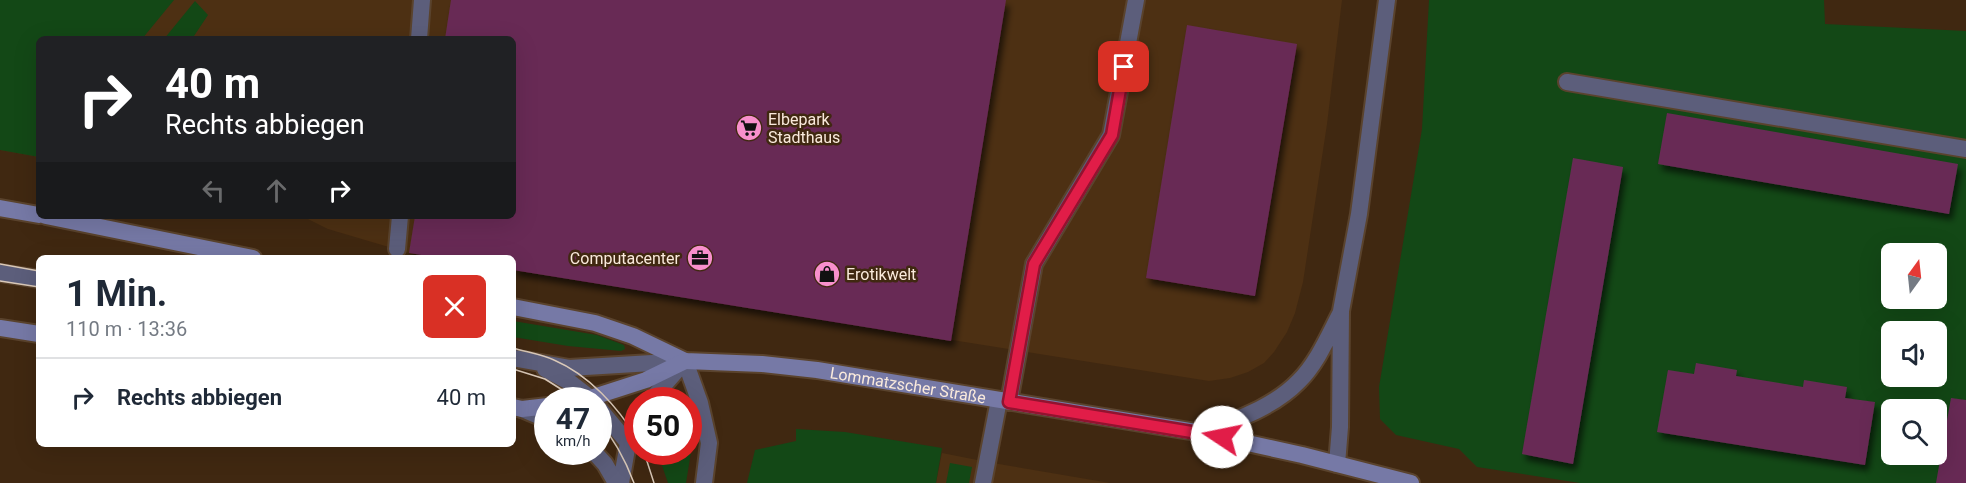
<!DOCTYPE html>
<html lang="de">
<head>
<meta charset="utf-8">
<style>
	body { margin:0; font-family:Roboto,sans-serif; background:#f6f6f7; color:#1f2937; height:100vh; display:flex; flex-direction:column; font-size:22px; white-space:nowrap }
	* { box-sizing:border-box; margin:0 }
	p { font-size:20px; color:#747a83 }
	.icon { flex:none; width:33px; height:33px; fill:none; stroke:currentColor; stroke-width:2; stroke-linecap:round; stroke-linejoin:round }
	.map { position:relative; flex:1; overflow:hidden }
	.sheet { position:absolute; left:36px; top:255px; width:480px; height:192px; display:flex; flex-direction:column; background:#fff; border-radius:9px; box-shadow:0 6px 24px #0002 }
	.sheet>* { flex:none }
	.banner { position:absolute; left:36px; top:36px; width:480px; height:183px; border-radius:9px; box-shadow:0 6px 24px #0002; background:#202124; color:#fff; overflow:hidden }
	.needle { width:39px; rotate:15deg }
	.tools { position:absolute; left:1881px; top:243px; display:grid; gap:12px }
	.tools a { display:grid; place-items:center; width:66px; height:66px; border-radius:9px; background:#fff; box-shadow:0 6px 24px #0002; font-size:30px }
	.speed { position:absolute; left:534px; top:387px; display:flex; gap:12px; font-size:30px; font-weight:700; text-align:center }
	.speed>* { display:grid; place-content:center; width:78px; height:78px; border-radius:50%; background:#fff; box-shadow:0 6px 24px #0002; line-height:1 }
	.speed small { font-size:15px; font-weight:400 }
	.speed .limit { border:9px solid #d22; background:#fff; color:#111 }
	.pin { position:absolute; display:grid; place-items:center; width:51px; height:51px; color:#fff; margin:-26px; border-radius:12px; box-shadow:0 3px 9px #0006 }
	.me { position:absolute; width:66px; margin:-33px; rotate:281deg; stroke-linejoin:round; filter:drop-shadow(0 0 4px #0008) }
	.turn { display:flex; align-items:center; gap:21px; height:126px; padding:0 30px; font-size:27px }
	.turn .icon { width:78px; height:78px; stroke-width:2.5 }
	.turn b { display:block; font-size:42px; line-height:51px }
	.lanes { display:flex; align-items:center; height:57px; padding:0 30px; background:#0003; justify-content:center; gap:30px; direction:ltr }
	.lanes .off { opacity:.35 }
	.round { display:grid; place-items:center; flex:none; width:63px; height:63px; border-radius:9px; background:#f6f6f7 }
	.headline { display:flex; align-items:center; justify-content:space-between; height:102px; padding:0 30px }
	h1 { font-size:36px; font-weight:700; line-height:45px }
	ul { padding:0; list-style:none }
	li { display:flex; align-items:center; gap:18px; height:78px; padding:0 30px; border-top:2px solid #e0e1e3 }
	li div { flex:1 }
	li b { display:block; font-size:22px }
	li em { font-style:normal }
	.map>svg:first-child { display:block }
</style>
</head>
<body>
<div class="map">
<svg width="1966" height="483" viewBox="0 0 1966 483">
	<defs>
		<filter id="shadow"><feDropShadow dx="3.5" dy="6" stdDeviation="3" flood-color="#0009"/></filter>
	</defs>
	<rect width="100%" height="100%" fill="#402811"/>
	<path fill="#4d3013" d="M0 0H1342L1327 124 1303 282 1295 313 1287 332 1274 352 1264 363 1248 372 1230 378 1209 381 513 270V258H441L409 253 328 229 302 216H513V39H39V157L0 150Z
		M942 453 987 462 1110 483H936Z"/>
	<path fill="#134816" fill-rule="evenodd" d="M0 0H174L142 39H39V157L0 150Z
		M1429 0H1824L1825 24 1966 31V483H1580L1477 467 1459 449 1396 435 1380 419 1379 387 1422 129ZM1892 254H1936V298H1892ZM1892 332H1936V376H1892ZM1892 410H1936V454H1892Z
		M195 1 208 15 192 39H164Z
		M513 321 597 335 624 345 625 349 621 351 568 346 513 337Z
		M796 429 845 432 942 448 936 483H747L755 450 796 441Z
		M692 446 686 483H668L659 457 676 452H688L689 447Z
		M950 463 972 467 969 483H946Z"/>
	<path fill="#682b54" filter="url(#shadow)" d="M451 0H1006L951 341 513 270V258H441L409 253 415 216H513V39H445Z
		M1187 25 1297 44 1255 296 1146 278Z
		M1667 113 1958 164 1949 214 1658 164Z
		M1573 158 1623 167 1573 464 1522 454Z
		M1696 363 1737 370 1736 376 1803 387 1804 380 1847 387 1845 398 1875 402 1865 465 1657 432 1668 370 1694 374Z
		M1951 398 1966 400V483H1936Z"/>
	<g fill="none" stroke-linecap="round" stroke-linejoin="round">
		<g stroke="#5a432d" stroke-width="20">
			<path id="service" d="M1567 82 1966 149
				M0 273 39 279
				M513 358 569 368 685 361
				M545 369 571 383 593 400
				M1009 402 1034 264 1111 135 1136 0
				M598 407 628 443
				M983 483 999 400"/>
		</g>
		<g stroke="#5a432d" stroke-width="20">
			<path id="pedestrian" d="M419 39 422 0
				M397 249 400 216"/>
		</g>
		<g stroke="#5a432d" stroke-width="20">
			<path id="minor" d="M651 400 685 361 700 403 709 443 704 483
				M522 409 548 420
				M1202 433C1235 420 1273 408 1299 381 1317 363 1328 337 1340 314
				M594 452 605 464 616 483
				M1337 464 1340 427 1341 311 1359 214 1387 0
				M621 483 628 443 638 423"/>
		</g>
		<g stroke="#5a432d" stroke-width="20">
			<g id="secondary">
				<path d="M0 208 39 215"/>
				<path d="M46 216 253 258"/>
				<path id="s1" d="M513 307 595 323 633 336 685 361 762 364 817 370 1202 433 1302 455 1411 483"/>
				<path d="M0 328 39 334"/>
				<path d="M584 400 646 380 685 361"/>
				<path d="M513 407 522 409 548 406"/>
			</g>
		</g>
		<use href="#service" stroke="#5c5e7b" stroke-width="16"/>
		<use href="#pedestrian" stroke="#5c5e7b" stroke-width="16"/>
		<use href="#minor" stroke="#5c5e7b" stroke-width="16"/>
		<use href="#secondary" stroke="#7679a6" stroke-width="16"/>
		<path stroke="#d9c8b8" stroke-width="1.5" d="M0 264 39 271
			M0 281 39 287
			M513 348C526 352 541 354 554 360 589 375 618 407 638 440
			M513 369 545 379 578 400
			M598 420C615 440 625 459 634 483
			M644 452 654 483"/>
	</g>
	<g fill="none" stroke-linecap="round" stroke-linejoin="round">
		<g stroke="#92132f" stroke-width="15">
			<path id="route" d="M1124 67 1112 135 1034 264 1009 402 1222 437"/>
		</g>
		<use href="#route" stroke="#e11d48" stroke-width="10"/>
	</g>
	<defs>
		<g id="supermarket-disc" transform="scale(1.35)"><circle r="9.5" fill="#f890cc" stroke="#402811"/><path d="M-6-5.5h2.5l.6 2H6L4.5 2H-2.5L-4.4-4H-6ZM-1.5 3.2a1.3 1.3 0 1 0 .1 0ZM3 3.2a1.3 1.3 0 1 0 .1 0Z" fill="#111"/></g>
		<g id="office-disc" transform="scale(1.35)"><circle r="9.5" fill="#f890cc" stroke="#402811"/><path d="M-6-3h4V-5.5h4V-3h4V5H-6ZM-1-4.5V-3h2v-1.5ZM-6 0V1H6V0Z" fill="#111"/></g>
		<g id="shop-disc" transform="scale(1.35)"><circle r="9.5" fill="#f890cc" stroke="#402811"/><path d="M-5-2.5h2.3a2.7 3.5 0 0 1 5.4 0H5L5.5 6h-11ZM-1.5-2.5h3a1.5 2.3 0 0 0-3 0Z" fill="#111"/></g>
	</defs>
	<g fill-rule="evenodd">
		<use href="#supermarket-disc" x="749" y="128"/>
		<use href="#office-disc" x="700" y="258"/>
		<use href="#shop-disc" x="827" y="274"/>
	</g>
	<g text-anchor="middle" stroke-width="5" stroke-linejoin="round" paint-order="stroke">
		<g font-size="16" fill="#faeadc" stroke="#402811" text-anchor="start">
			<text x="768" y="125">Elbepark<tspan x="768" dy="18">Stadthaus</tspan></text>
			<text x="680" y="264" text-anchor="end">Computacenter</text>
			<text x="846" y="280">Erotikwelt</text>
		</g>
		<g font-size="16" fill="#faeadc" stroke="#402811">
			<text dy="6" stroke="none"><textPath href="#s1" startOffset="406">Lommatzscher Straße</textPath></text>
		</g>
	</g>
</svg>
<div class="tools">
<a><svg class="needle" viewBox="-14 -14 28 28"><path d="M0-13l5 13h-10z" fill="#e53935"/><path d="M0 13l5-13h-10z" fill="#747a83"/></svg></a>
<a><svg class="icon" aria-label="sound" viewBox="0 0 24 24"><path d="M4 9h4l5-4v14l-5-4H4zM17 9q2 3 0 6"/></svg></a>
<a><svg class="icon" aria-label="search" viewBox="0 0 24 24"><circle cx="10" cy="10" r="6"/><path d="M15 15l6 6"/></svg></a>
</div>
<div class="speed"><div>47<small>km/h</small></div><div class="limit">50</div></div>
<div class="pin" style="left:1124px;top:67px;background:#d93025"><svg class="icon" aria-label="arrive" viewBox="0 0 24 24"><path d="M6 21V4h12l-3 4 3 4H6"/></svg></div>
<svg class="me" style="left:1222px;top:437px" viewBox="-20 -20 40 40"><circle r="19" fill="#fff"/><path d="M0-13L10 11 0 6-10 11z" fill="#e11d48"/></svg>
<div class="banner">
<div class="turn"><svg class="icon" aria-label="right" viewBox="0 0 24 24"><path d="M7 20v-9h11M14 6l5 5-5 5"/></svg><div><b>40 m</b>Rechts abbiegen</div></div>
<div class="lanes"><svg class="icon off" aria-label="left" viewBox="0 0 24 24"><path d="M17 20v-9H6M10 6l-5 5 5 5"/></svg><svg class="icon off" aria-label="ahead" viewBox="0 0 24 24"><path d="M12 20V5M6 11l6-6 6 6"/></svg><svg class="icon" aria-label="right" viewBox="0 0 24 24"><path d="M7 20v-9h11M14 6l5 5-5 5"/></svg></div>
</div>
<section class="sheet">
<div class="headline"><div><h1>1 Min.</h1><p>110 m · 13:36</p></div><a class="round" style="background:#d93025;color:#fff"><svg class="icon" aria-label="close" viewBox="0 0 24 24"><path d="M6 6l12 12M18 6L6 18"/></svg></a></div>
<ul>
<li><svg class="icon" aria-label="right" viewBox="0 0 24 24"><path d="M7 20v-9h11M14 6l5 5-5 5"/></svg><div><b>Rechts abbiegen</b></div><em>40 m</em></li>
</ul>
</section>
</div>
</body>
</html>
